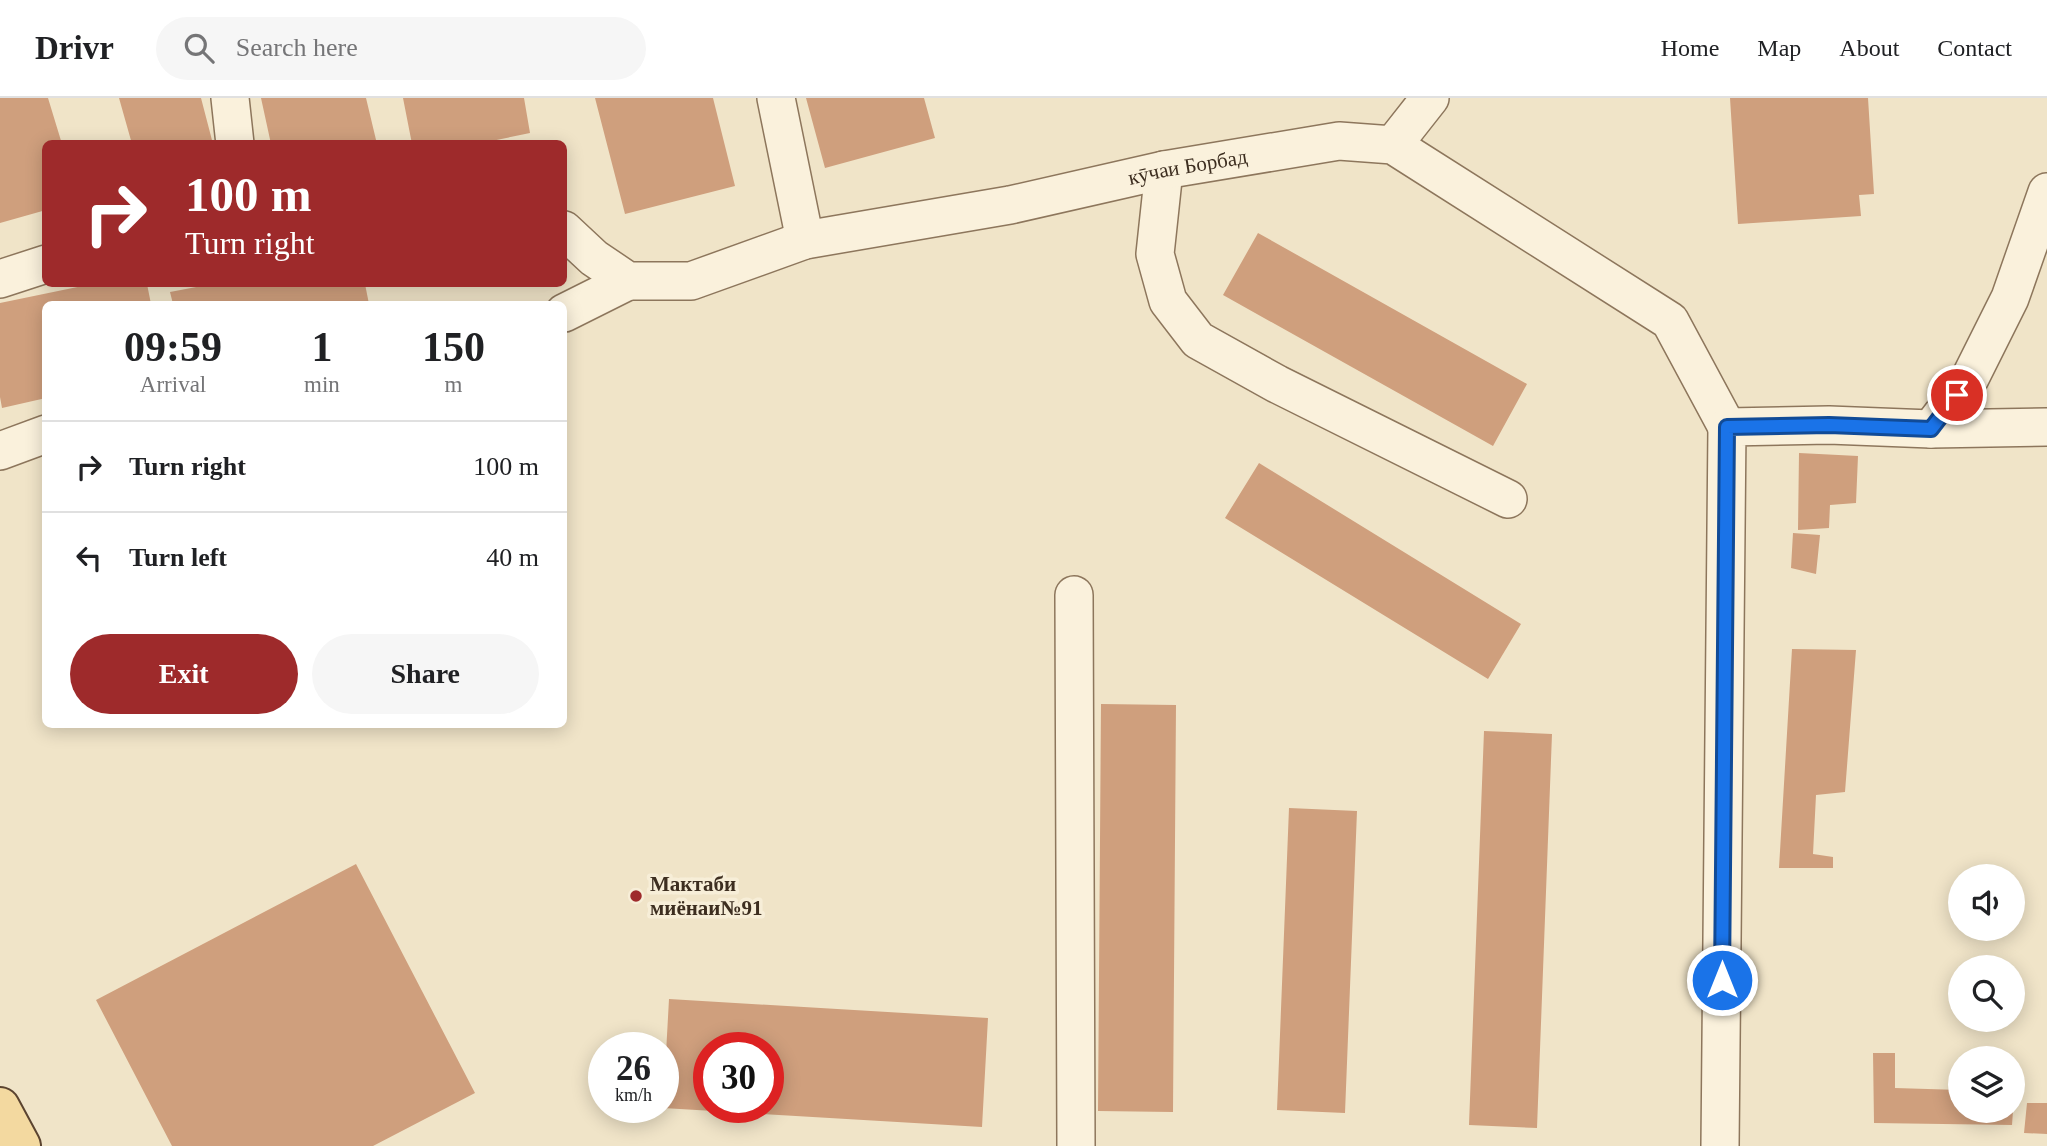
<!DOCTYPE html>
<html lang="en">
<head>
<meta charset="utf-8">
<style>
	body { margin:0; font-family:"Times New Roman",serif; background:#f6f6f6; color:#202124; height:100vh; display:flex; flex-direction:column; font-size:26px; white-space:nowrap }
	* { box-sizing:border-box; margin:0 }
	p { font-size:23px; color:#757577 }
	.icon { flex:none; width:38px; height:38px; fill:none; stroke:currentColor; stroke-width:2; stroke-linecap:round; stroke-linejoin:round }
	.map { position:relative; flex:1; overflow:hidden }
	.side { position:absolute; left:42px; top:203px; width:525px; height:427px; display:flex; flex-direction:column; background:#fff; border-radius:10px; box-shadow:0 4px 18px #0003 }
	.side>* { flex:none }
	.top-card { position:absolute; left:42px; top:42px; width:525px; height:147px; border-radius:10px; box-shadow:0 4px 18px #0003; background:#9e2a2b; color:#fff; overflow:hidden }
	.tools { position:absolute; left:1948px; top:766px; display:grid; gap:14px }
	.tools a { display:grid; place-items:center; width:77px; height:77px; border-radius:50%; background:#fff; box-shadow:0 4px 18px #0003; font-size:35px }
	.speed { position:absolute; left:588px; top:934px; display:flex; gap:14px; font-size:35px; font-weight:700; text-align:center }
	.speed>* { display:grid; place-content:center; width:91px; height:91px; border-radius:50%; background:#fff; box-shadow:0 4px 18px #0003; line-height:1 }
	.speed small { font-size:18px; font-weight:400 }
	.speed .limit { border:10px solid #d22; background:#fff; color:#111 }
	.pin { position:absolute; display:grid; place-items:center; width:60px; height:60px; color:#fff; margin:-30px; border:4px solid #fff; border-radius:50%; box-shadow:0 2px 7px #0007 }
	.me { position:absolute; width:77px; margin:-38px; rotate:0deg; stroke-linejoin:round; filter:drop-shadow(0 0 5px #0008) }
	.turn { display:flex; align-items:center; gap:24px; height:147px; padding:0 28px; font-size:32px }
	.turn .icon { width:91px; height:91px; stroke-width:2.5 }
	.turn b { display:block; font-size:49px; line-height:60px }
	.eta { display:flex; justify-content:space-evenly; align-items:center; height:119px; text-align:center }
	.eta b { font-size:42px; font-weight:600; line-height:49px }
	.button { display:flex; gap:14px; margin-top:auto; padding:14px 28px }
	.button a { flex:1; height:80px; border-radius:42px; background:#9e2a2b; color:#fff; font-size:28px; font-weight:600; line-height:80px; text-align:center }
	.button a+a { background:#f6f6f6; color:#202124 }
	ul { padding:0; list-style:none }
	li { display:flex; align-items:center; gap:21px; height:91px; padding:0 28px; border-top:2px solid #e0e0e0 }
	li div { flex:1 }
	li b { display:block; font-size:26px }
	li em { font-style:normal }
	header { display:flex; align-items:center; gap:42px; box-sizing:border-box; height:98px; padding:0 35px; background:#fff; border-bottom:2px solid #e0e0e0 }
	header strong { font-size:33px }
	nav { display:flex; gap:38px; margin-inline-start:auto; font-size:24px }
	.search { width:490px; height:63px; background:#f6f6f6; display:flex; align-items:center; gap:18px; box-sizing:border-box; padding:0 24px; border-radius:38px; color:#757577; font-size:26px }
	.map>svg:first-child { display:block }
</style>
</head>
<body>
<header>
<strong>Drivr</strong>
<div class="search"><svg class="icon" aria-label="search" viewBox="0 0 24 24"><circle cx="10" cy="10" r="6"/><path d="M15 15l6 6"/></svg>Search here</div>
<nav><a>Home</a><a>Map</a><a>About</a><a>Contact</a></nav>
</header>
<div class="map">
<svg width="2047" height="1048" viewBox="0 0 2047 1048">
	<rect width="100%" height="100%" fill="#f0e4c8"/>
	<path fill="#cf9f7d" fill-rule="evenodd" d="M0 0H48L62 46H46V112L0 125Z
		M119 0H201L213 46H132Z
		M261 0H366L377 46H271Z
		M403 0H524L530 35 477 46H412Z
		M595 0H713L735 88 625 116Z
		M806 0H924L935 40 825 70Z
		M1730 0H1868L1874 96 1859 97 1861 118 1738 126Z
		M1258 135 1527 286 1493 348 1223 197Z
		M92 186H147L151 206H46V300L2 310 0 299V205Z
		M212 186H365L369 206H173L170 194Z
		M1799 355 1858 358 1856 405 1830 407 1829 430 1798 432Z
		M1259 365 1521 526 1488 581 1225 420Z
		M1793 435 1820 437 1816 476 1791 470Z
		M1792 551 1856 552 1845 694 1816 697 1813 756 1833 759V770H1779Z
		M1101 606 1176 607 1173 1014 1098 1013Z
		M1484 633 1552 636 1537 1030 1469 1027Z
		M1289 710 1357 713 1345 1015 1277 1012Z
		M356 766 475 995 373 1048H172L96 902Z
		M669 901 988 920 982 1029 663 1010ZM709 950H768V1010H709Z
		M1873 955H1895V990L1960 992V1013H2013L2012 1027 1874 1025Z
		M2027 1005H2047V1036L2024 1035Z"/>
	<g fill="none" stroke-linecap="round" stroke-linejoin="round">
		<g stroke="#8d765c" stroke-width="40">
			<g id="minor">
				<path d="M230 0 235 46"/>
				<path d="M776 0 805 142"/>
				<path d="M1393 47 1430 0"/>
				<path d="M1164 72 1155 156 1168 203 1198 242 1277 286 1508 401"/>
				<path id="s1" d="M564 132 594 160 628 183H691L805 142 1010 107 1164 72 1339 43 1393 47 1670 223 1727 329"/>
				<path d="M0 181 46 166"/>
				<path d="M564 215 628 183"/>
				<path d="M1931 331 2047 329"/>
				<path d="M0 353 46 336"/>
				<path d="M1074 497 1076 1048"/>
				<path d="M1720 1048 1727 329 1829 327 1931 331 1970 280 2010 200 2047 94"/>
			</g>
		</g>
		<g stroke="#5b4430" stroke-width="42">
			<path id="major" d="M0 1009 21 1048"/>
		</g>
		<use href="#minor" stroke="#faf1dc" stroke-width="37"/>
		<use href="#major" stroke="#f3d9a0" stroke-width="38"/>
	</g>
	<g fill="none" stroke-linecap="round" stroke-linejoin="round">
		<g stroke="#114b97" stroke-width="18">
			<path id="route" d="M1722 882 1727 329 1829 327 1931 331 1957 297"/>
		</g>
		<use href="#route" stroke="#1a73e8" stroke-width="12"/>
	</g>
	<circle fill="#9e2a2b" stroke="#f7eed8" stroke-width="2.5" cx="636" cy="798" r="7"/>
	<g text-anchor="middle" stroke-width="7" stroke-linejoin="round" paint-order="stroke">
		<g font-size="21" fill="#3d2e20" stroke="#f7eed8">
			<text dy="7" stroke="none"><textPath href="#s1" startOffset="656">кӯчаи Борбад</textPath></text>
		</g>
		<g font-size="21" font-weight="bold" fill="#3d2e20" stroke="#f7eed8" text-anchor="start">
			<text x="650" y="793">Мактаби<tspan x="650" dy="24">миёнаи№91</tspan></text>
		</g>
	</g>
</svg>
<div class="tools">
<a><svg class="icon" aria-label="sound" viewBox="0 0 24 24"><path d="M4 9h4l5-4v14l-5-4H4zM17 9q2 3 0 6"/></svg></a>
<a><svg class="icon" aria-label="search" viewBox="0 0 24 24"><circle cx="10" cy="10" r="6"/><path d="M15 15l6 6"/></svg></a>
<a><svg class="icon" aria-label="layers" viewBox="0 0 24 24"><path d="M12 4l9 5-9 5-9-5zM3 14l9 5 9-5"/></svg></a>
</div>
<div class="speed"><div>26<small>km/h</small></div><div class="limit">30</div></div>
<div class="pin" style="left:1957px;top:297px;background:#d93025"><svg class="icon" aria-label="arrive" viewBox="0 0 24 24"><path d="M6 21V4h12l-3 4 3 4H6"/></svg></div>
<svg class="me" style="left:1722px;top:882px" viewBox="-20 -20 40 40"><circle r="17" fill="#1a73e8" stroke="#fff" stroke-width="3"/><path d="M0-11L8 9 0 5-8 9z" fill="#fff"/></svg>
<div class="top-card">
<div class="turn"><svg class="icon" aria-label="right" viewBox="0 0 24 24"><path d="M7 20v-9h11M14 6l5 5-5 5"/></svg><div><b>100 m</b>Turn right</div></div>
</div>
<section class="side">
<div class="eta">
<div><b>09:59</b><p>Arrival</p></div>
<div><b>1</b><p>min</p></div>
<div><b>150</b><p>m</p></div>
</div>
<ul>
<li><svg class="icon" aria-label="right" viewBox="0 0 24 24"><path d="M7 20v-9h11M14 6l5 5-5 5"/></svg><div><b>Turn right</b></div><em>100 m</em></li>
<li><svg class="icon" aria-label="left" viewBox="0 0 24 24"><path d="M17 20v-9H6M10 6l-5 5 5 5"/></svg><div><b>Turn left</b></div><em>40 m</em></li>
</ul>
<div class="button"><a>Exit</a><a>Share</a></div>
</section>
</div>
</body>
</html>
